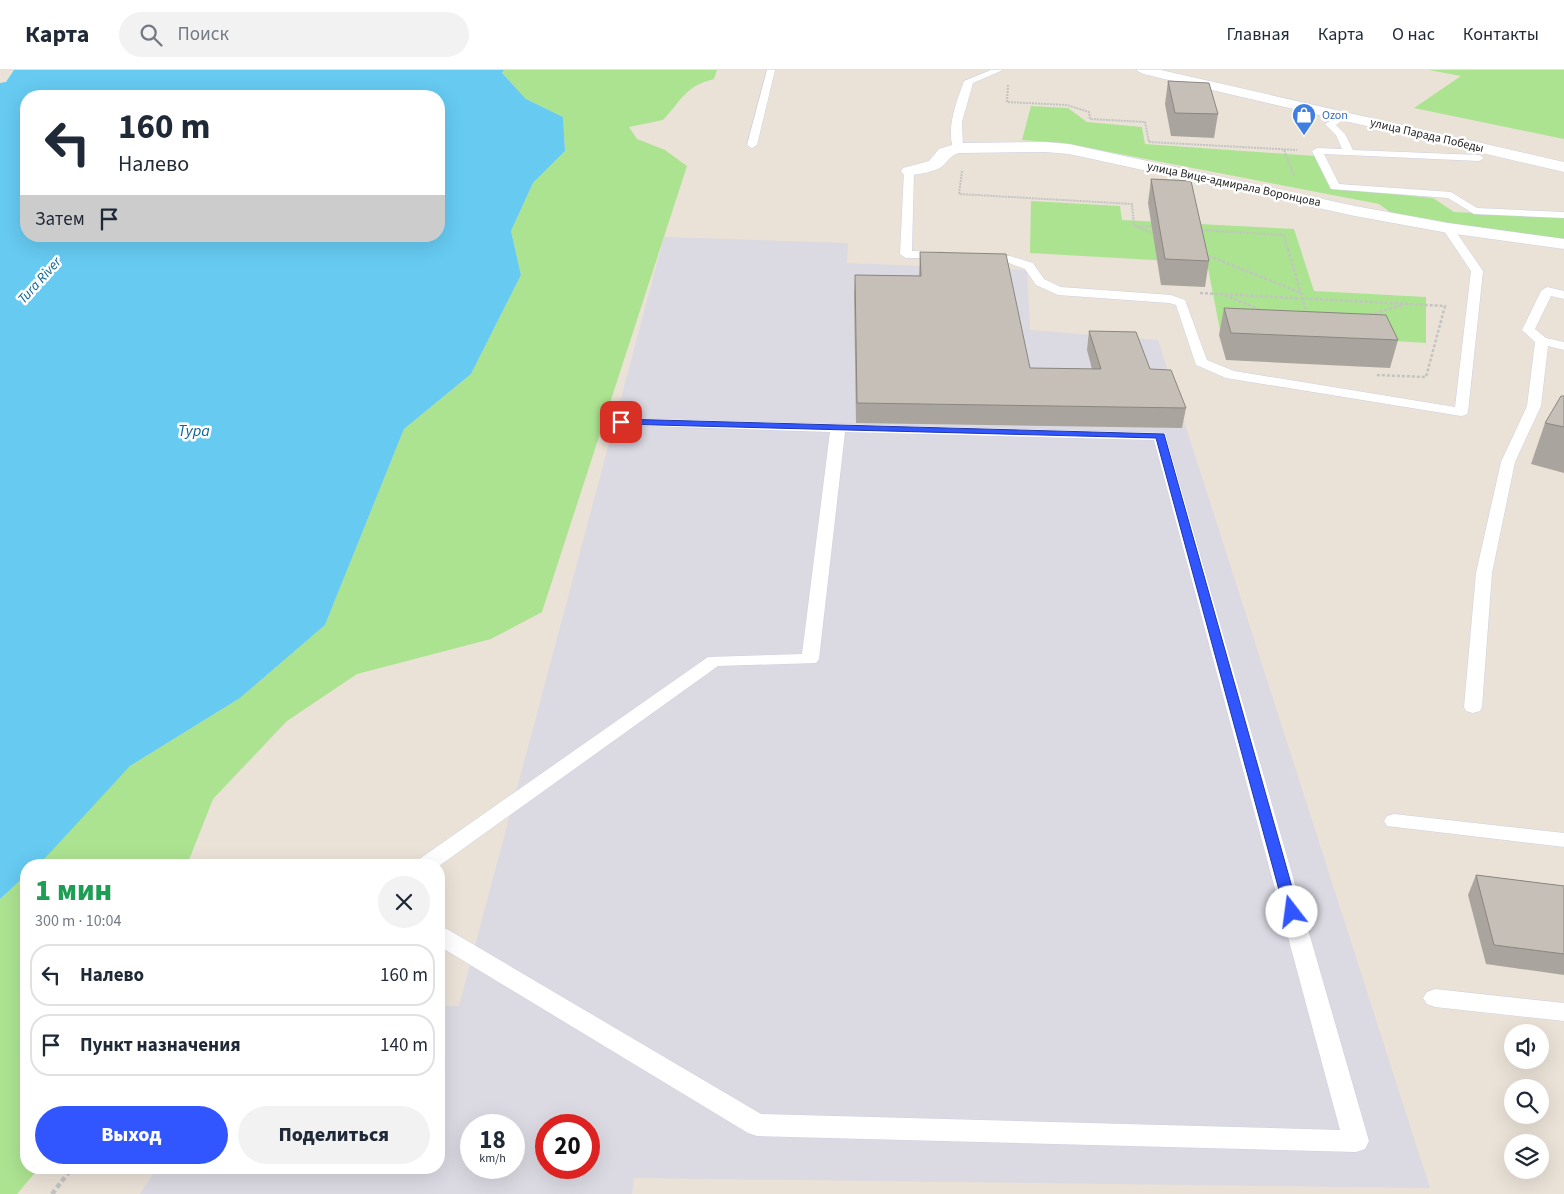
<!DOCTYPE html>
<html lang="ru">
<head>
<meta charset="utf-8">
<style>
	body { margin:0; font-family:"Source Sans 3",sans-serif; background:#f2f2f3; color:#1f2937; height:100vh; display:flex; flex-direction:column; font-size:19px; white-space:nowrap }
	* { box-sizing:border-box; margin:0 }
	p { font-size:16px; color:#747a83 }
	.icon { flex:none; width:28px; height:28px; fill:none; stroke:currentColor; stroke-width:2; stroke-linecap:round; stroke-linejoin:round }
	.map { position:relative; flex:1; overflow:hidden }
	.drawer { position:absolute; left:20px; top:789px; width:425px; height:315px; display:flex; flex-direction:column; background:#fff; border-radius:20px; box-shadow:0 5px 20px #0002 }
	.drawer>* { flex:none }
	.banner { position:absolute; left:20px; top:20px; width:425px; height:152px; border-radius:20px; box-shadow:0 5px 20px #0002; background:#fff; color:#1f2937; overflow:hidden }
	.tools { position:absolute; left:1504px; top:954px; display:grid; gap:10px }
	.tools a { display:grid; place-items:center; width:45px; height:45px; border-radius:50%; background:#fff; box-shadow:0 5px 20px #0002; font-size:25px }
	.speed { position:absolute; left:460px; top:1044px; display:flex; gap:10px; font-size:25px; font-weight:700; text-align:center }
	.speed>* { display:grid; place-content:center; width:65px; height:65px; border-radius:50%; background:#fff; box-shadow:0 5px 20px #0002; line-height:1 }
	.speed small { font-size:12px; font-weight:400 }
	.speed .limit { border:8px solid #d22; background:#fff; color:#111 }
	.pin { position:absolute; display:grid; place-items:center; width:42px; height:42px; color:#fff; margin:-21px; border-radius:10px; box-shadow:0 2px 8px #0006 }
	.me { position:absolute; width:55px; margin:-28px; rotate:345deg; stroke-linejoin:round; filter:drop-shadow(0 0 4px #0008) }
	.turn { display:flex; align-items:center; gap:18px; height:105px; padding:0 15px; font-size:22px }
	.turn .icon { width:65px; height:65px; stroke-width:2.5 }
	.turn b { display:block; font-size:35px; line-height:42px }
	.then { display:flex; align-items:center; height:48px; padding:0 15px; background:#0003; gap:10px; font-size:19px }
	.round { display:grid; place-items:center; flex:none; width:52px; height:52px; border-radius:26px; background:#f2f2f3 }
	.summary { display:flex; align-items:center; justify-content:space-between; height:85px; padding:0 15px }
	h1 { font-size:30px; font-weight:800; line-height:38px; color:#1e9e55 }
	.button { display:flex; gap:10px; margin-top:auto; padding:10px 15px }
	.button a { flex:1; height:58px; border-radius:30px; background:#3155fe; color:#fff; font-size:20px; font-weight:800; line-height:58px; text-align:center }
	.button a+a { background:#f2f2f3; color:#1f2937 }
	ul { padding:0; list-style:none }
	li { display:flex; align-items:center; gap:15px; height:62px; margin:0 10px 8px; padding:0 5px; border:2px solid #e0e1e3; border-radius:20px }
	li div { flex:1 }
	li b { display:block; font-size:19px }
	li em { font-style:normal }
	header { display:flex; align-items:center; gap:30px; box-sizing:border-box; height:70px; padding:0 25px; background:#fff; border-bottom:1px solid #e0e1e3 }
	header strong { font-size:24px }
	nav { display:flex; gap:28px; margin-inline-start:auto; font-size:18px }
	.search { width:350px; height:45px; background:#f2f2f3; display:flex; align-items:center; gap:12px; box-sizing:border-box; padding:0 18px; border-radius:28px; color:#747a83; font-size:19px }
	.map>svg:first-child { display:block }
</style>
</head>
<body>
<header>
<strong>Карта</strong>
<div class="search"><svg class="icon" aria-label="search" viewBox="0 0 24 24"><circle cx="10" cy="10" r="6"/><path d="M15 15l6 6"/></svg>Поиск</div>
<nav><a>Главная</a><a>Карта</a><a>О нас</a><a>Контакты</a></nav>
</header>
<div class="map">
<svg width="1564" height="1124" viewBox="0 0 1564 1124">
	<rect width="100%" height="100%" fill="#eae2d7"/>
	<path fill="#dbd9e2" fill-rule="evenodd" d="M664 167 848 173 847 193 1027 200 1030 260 1158 270 1430 1118 634 1108 632 1124H140L157 1098H439V936H459ZM471 1055H514V1098H471ZM546 1055H589V1098H546Z"/>
	<path fill="#ace391" d="M504 0H717L714 9C685 16 682 30 663 50L629 57 637 69 665 80 687 96 542 542 491 569 357 604 287 651 213 729 187 795H37L130 696 240 628 325 555 404 359 471 304 521 205 511 161 533 113 565 81 563 47 526 29 502 3Z
		M1429 0H1564V69L1414 38 1461 6Z
		M1031 36 1068 38 1087 52 1142 57 1145 74 1315 86 1331 118 1433 128 1454 142 1564 147V170L1394 145 1379 134 1063 73 1022 70Z
		M1031 131 1120 136 1122 150 1294 159 1314 221 1426 227V273L1220 260 1207 193 1030 183Z
		M26 805V1098H39L17 1124H0V829Z"/>
	<path fill="#66caf1" fill-rule="evenodd" d="M14 0H504L502 3 526 29 563 47 565 81 533 113 511 161 521 205 471 304 404 359 325 555 240 628 130 696 46 787 37 795H26V805L0 829V13L6 12ZM26 26H439V166H26Z"/>
	<g fill="none" stroke-linecap="round" stroke-linejoin="round">
		<g stroke="#cdd0e1" stroke-width="1">
			<path id="lane" d="M767 0H775L757 75 752 78 747 75Z
				M991 0H1003L973 13 962 52 963 78 962 80H954C945 59 957 31 964 11Z
				M1344 43 1349 46 1336 55 1345 64 1353 80 1479 85 1484 88 1479 91 1324 84 1339 114 1451 122 1477 138 1564 142V148L1474 144 1448 128 1331 119 1312 81 1317 78 1342 79 1336 65 1325 54Z
				M909 98 914 101 912 181 943 182 947 184 949 186 947 188H906L900 184 904 101Z
				M1448 155 1452 156 1483 201 1468 342 1466 345 1461 346 1226 308 1196 295 1176 235 1169 233 1058 225 1036 215 1025 199 1009 193 984 192 978 188 984 184 1010 186 1033 193 1044 209 1061 217 1171 225 1185 230 1207 290 1234 301 1455 337 1471 201 1442 158Z
				M1547 217 1564 221V229L1551 226 1535 259 1546 268 1564 272V280L1548 276 1541 336 1515 392 1492 503 1482 637 1480 641 1473 643 1466 641 1464 637 1476 503 1501 392 1527 336 1535 272 1522 260 1541 221Z
				M621 348 1165 363 1369 1071 1365 1079 1356 1082 757 1066 748 1063 439 876V857L447 859 761 1044 1340 1060 1154 370 845 362 819 589 816 593 718 596 439 796 414 795 418 790 708 587 802 584 830 362 616 355 614 352 616 349Z
				M1394 744 1564 763V777L1387 756 1384 751 1387 746Z
				M1435 919 1564 933V951L1435 937 1427 934 1423 928 1427 922Z"/>
		</g>
		<g stroke="#cdd0e1" stroke-width="1">
			<path id="street" d="M1136 0H1161L1564 92V102L1143 4Z
				M1045 72 1069 74 1355 136 1448 153 1564 169V179L1448 163 1355 146 1069 84 1045 82 959 83C948 86 948 93 940 98 931 102 912 107 903 104L901 101 903 98 929 91 939 79 958 73Z"/>
		</g>
		<path stroke="#c3c3c3" stroke-width="2" stroke-dasharray="2 1" stroke-linecap="butt" d="M1008 15 1007 32 1067 35 1089 42 1090 49 1145 52 1149 72 1297 80
			M1284 80 1294 106
			M962 101 959 124 1132 134 1134 156 1154 157
			M1137 157 1155 164
			M1198 160 1284 165 1288 180"/>
		<path stroke="#c3c3c3" stroke-width="2.5" stroke-dasharray="3 2" stroke-linecap="butt" d="M1288 179 1307 244
			M1204 184 1301 223
			M1200 223 1445 236 1426 307 1376 305
			M1225 225 1263 241
			M1365 246 1403 235"/>
		<path stroke="#c3c3c3" stroke-width="4.5" stroke-dasharray="5 3" stroke-linecap="butt" d="M52 1124 72 1098"/>
		<use href="#lane" fill="#fff" fill-rule="evenodd"/>
		<use href="#street" fill="#fff" fill-rule="evenodd"/>
	</g>
	<path fill="#a9a49d" d="M1168 11 1218 44 1214 68 1171 66 1165 34Z
		M1151 109 1209 191 1205 217 1161 215 1148 133Z
		M920 182 1030 298 1092 299 1087 280 1089 261 1150 299 1186 338 1182 358 856 353 854 224 855 205 919 206Z
		M1224 238 1398 270 1390 298 1226 290 1219 265Z
		M1564 326V403L1531 394 1545 353Z
		M1476 805 1564 816V905L1486 894 1468 825Z"/>
	<path fill="#c5bfb7" stroke="#8a8680" d="M1168 11 1209 13 1218 44 1175 43Z
		M1151 109 1191 111 1209 191 1165 189Z
		M920 182 1006 184 1030 298 1101 299 1089 261 1136 262 1150 299 1171 300 1186 338 857 333 855 205 921 206Z
		M1224 238 1386 245 1398 270 1231 263Z
		M1561 326H1564V357L1545 353Z
		M1476 805 1564 816V884L1494 875Z"/>
	<path fill="#3155fe" stroke="#2037a5" d="M621 349 1164 364 1299 842 1297 846 1292 848 1287 846 1285 842 1156 368 618 354V350Z"/>
	<defs>
		<g id="shop-pin" transform="scale(1.25)"><path d="M0 17L-7.5 6A9.5 9.5 0 1 1 7.5 6Z" fill="#3f7fe0" stroke="#fff"/><path d="M-5-2.5h2.3a2.7 3.5 0 0 1 5.4 0H5L5.5 6h-11ZM-1.5-2.5h3a1.5 2.3 0 0 0-3 0Z" fill="#fff"/></g>
	</defs>
	<g fill-rule="evenodd">
		<use href="#shop-pin" x="1304" y="45"/>
	</g>
	<g text-anchor="middle" stroke-width="5" stroke-linejoin="round" paint-order="stroke">
		<g font-size="12" fill="#366cbe" stroke="#fff" text-anchor="start">
			<text x="1322" y="49">Ozon</text>
		</g>
		<g font-size="12" fill="#272727" stroke="#fff">
			<text transform="translate(1427 65) rotate(13)" y="4">улица Парада Победы</text>
			<text transform="translate(1234 114) rotate(12)" y="4">улица Вице-адмирала Воронцова</text>
		</g>
		<g font-size="14" font-style="italic" fill="#0a6598" stroke="#fff">
			<text transform="translate(39 210) rotate(-48)" y="5">Tura River</text>
		</g>
		<g font-size="16" font-style="italic" fill="#0a6598" stroke="#fff">
			<text x="194" y="366">Тура</text>
		</g>
	</g>
</svg>
<div class="tools">
<a><svg class="icon" aria-label="sound" viewBox="0 0 24 24"><path d="M4 9h4l5-4v14l-5-4H4zM17 9q2 3 0 6"/></svg></a>
<a><svg class="icon" aria-label="search" viewBox="0 0 24 24"><circle cx="10" cy="10" r="6"/><path d="M15 15l6 6"/></svg></a>
<a><svg class="icon" aria-label="layers" viewBox="0 0 24 24"><path d="M12 4l9 5-9 5-9-5zM3 14l9 5 9-5"/></svg></a>
</div>
<div class="speed"><div>18<small>km/h</small></div><div class="limit">20</div></div>
<div class="pin" style="left:621px;top:352px;background:#d93025"><svg class="icon" aria-label="arrive" viewBox="0 0 24 24"><path d="M6 21V4h12l-3 4 3 4H6"/></svg></div>
<svg class="me" style="left:1292px;top:842px" viewBox="-20 -20 40 40"><circle r="19" fill="#fff"/><path d="M0-13L10 11 0 6-10 11z" fill="#3155fe"/></svg>
<div class="banner">
<div class="turn"><svg class="icon" aria-label="left" viewBox="0 0 24 24"><path d="M17 20v-9H6M10 6l-5 5 5 5"/></svg><div><b>160 m</b>Налево</div></div>
<div class="then">Затем<svg class="icon" aria-label="arrive" viewBox="0 0 24 24"><path d="M6 21V4h12l-3 4 3 4H6"/></svg></div>
</div>
<section class="drawer">
<div class="summary"><div><h1>1 мин</h1><p>300 m · 10:04</p></div><a class="round"><svg class="icon" aria-label="close" viewBox="0 0 24 24"><path d="M6 6l12 12M18 6L6 18"/></svg></a></div>
<ul>
<li><svg class="icon" aria-label="left" viewBox="0 0 24 24"><path d="M17 20v-9H6M10 6l-5 5 5 5"/></svg><div><b>Налево</b></div><em>160 m</em></li>
<li><svg class="icon" aria-label="arrive" viewBox="0 0 24 24"><path d="M6 21V4h12l-3 4 3 4H6"/></svg><div><b>Пункт назначения</b></div><em>140 m</em></li>
</ul>
<div class="button"><a>Выход</a><a>Поделиться</a></div>
</section>
</div>
</body>
</html>
